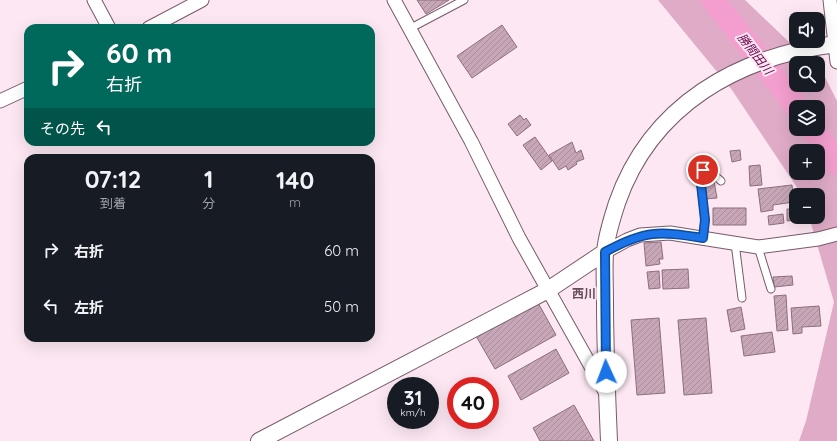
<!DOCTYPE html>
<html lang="ja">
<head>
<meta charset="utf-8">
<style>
	body { margin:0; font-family:Quicksand,"Noto Sans JP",sans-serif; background:#20242c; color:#f1f3f6; height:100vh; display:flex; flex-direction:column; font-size:15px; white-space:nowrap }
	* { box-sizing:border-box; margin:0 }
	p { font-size:13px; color:#9ea1a6 }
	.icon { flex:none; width:22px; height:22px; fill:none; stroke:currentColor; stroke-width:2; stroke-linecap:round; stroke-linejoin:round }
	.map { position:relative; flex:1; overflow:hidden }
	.panel { position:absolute; left:24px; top:154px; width:351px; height:188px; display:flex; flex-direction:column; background:#171b24; border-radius:12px; box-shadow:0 4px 16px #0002 }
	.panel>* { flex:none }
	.top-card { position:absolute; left:24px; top:24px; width:351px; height:122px; border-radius:12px; box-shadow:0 4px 16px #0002; background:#00695c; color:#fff; overflow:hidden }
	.buttons { position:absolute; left:789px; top:12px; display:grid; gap:8px }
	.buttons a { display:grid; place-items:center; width:36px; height:36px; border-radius:8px; background:#171b24; box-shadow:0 4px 16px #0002; font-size:20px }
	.speed { position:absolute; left:387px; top:377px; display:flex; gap:8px; font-size:20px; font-weight:700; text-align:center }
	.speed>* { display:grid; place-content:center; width:52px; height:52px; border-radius:50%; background:#171b24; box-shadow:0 4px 16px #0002; line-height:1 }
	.speed small { font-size:10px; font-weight:400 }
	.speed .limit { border:6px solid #d22; background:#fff; color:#111 }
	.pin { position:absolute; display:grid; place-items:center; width:34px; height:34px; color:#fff; margin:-17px; border:2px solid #fff; border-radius:50%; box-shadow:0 1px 4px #0007 }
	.me { position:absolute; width:44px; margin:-22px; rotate:358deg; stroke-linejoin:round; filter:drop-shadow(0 0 3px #0008) }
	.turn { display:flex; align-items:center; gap:14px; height:84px; padding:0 16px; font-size:18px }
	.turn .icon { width:52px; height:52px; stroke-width:2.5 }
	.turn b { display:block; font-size:28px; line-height:34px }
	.then { display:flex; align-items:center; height:38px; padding:0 16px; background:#0003; gap:8px; font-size:15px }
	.eta { display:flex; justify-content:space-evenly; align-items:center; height:68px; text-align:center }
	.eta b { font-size:24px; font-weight:800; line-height:28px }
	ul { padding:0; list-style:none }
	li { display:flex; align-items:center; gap:12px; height:56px; padding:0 16px }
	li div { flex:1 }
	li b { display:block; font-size:15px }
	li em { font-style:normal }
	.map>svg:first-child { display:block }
</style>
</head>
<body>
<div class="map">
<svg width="837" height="441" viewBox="0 0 837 441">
	<defs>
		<pattern id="building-hatch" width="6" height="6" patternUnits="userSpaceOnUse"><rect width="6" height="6" fill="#c6a6b7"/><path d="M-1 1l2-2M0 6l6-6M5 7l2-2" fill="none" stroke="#aa8e9d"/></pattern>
	</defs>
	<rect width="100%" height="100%" fill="#fce7f2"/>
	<path fill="#e0abc7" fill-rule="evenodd" d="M658 0H745L811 63H796V85H818V69L824 75 837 101V441H799L806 421 834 302 809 217H818V195H802L732 90ZM796 107H818V129H796ZM796 151H818V173H796Z"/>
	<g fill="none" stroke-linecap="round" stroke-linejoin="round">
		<path stroke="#f39ece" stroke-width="23" d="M713 0 797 107
			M813 129 837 164"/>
	</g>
	<path fill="url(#building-hatch)" stroke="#8d6f7f" d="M417 0H449L426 14Z
		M502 25 517 47 472 78 457 56Z
		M520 115 524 120 526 118 531 125 517 136 508 124Z
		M535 137 552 161 541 170 523 145Z
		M572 142 576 153 581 150 584 159 576 162 577 164 568 170 566 166 559 170 549 155Z
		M740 150 741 160 732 162 730 151Z
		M760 165 762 185 750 186 749 166Z
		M714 181 717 198 706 199 704 182Z
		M792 185 794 202 773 205V210L761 212 758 189Z
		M713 208H746V225H713Z
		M787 209H795L796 220 787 221Z
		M783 214 784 223 769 225 768 216Z
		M661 242 663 259H659L660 264 646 266 644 243Z
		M688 269 689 288 663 289 662 270Z
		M659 271 660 288 649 289 647 272Z
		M792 276 793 285 774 287 773 277Z
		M786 295 788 330 777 331 774 296Z
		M537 301 556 335 495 369 476 336Z
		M819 306 821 326 802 327V333L793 334 791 308Z
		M741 307 745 329 731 332 727 310Z
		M659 318 665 393 637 395 631 320Z
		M706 318 712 393 684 395 678 320Z
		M772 332 775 352 744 356 741 336Z
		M556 349 569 373 521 400 508 376Z
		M574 405 594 441H540L533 428Z"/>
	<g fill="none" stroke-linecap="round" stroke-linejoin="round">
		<g stroke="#775a69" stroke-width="9">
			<path id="service" d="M409 29 464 0
				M703 238 705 220 701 184 703 170 710 171 721 181
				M735 243 742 298
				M758 247 771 289"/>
		</g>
		<g stroke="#775a69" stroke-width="15">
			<path id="minor" d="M94 0 109 28
				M394 0 471 141 519 238 607 395
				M830 0 837 62
				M149 28 202 0
				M0 101 28 88
				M605 252 627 240 640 235 670 233 758 247 818 239 837 234"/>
		</g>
		<g stroke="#775a69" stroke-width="18">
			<path id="tertiary" d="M259 441 548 290 605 252
				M609 441C607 394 605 348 605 302 605 286 604 269 605 253 606 236 612 219 617 203 651 105 738 56 837 44"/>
		</g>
		<use href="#service" stroke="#fff" stroke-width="7"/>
		<use href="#minor" stroke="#fff" stroke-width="13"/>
		<use href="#tertiary" stroke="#fff" stroke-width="16"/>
	</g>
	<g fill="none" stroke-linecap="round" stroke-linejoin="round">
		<g stroke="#114b97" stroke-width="10">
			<path id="route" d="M606 372 605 252C645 230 658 231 703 238L705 220 701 184 703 170"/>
		</g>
		<use href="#route" stroke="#1a73e8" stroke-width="7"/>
	</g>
	<g text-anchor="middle" stroke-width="4" stroke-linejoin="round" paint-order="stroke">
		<g font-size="12" font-style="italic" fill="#6a014b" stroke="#fce7f2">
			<text transform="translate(755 54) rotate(52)" y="4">勝間田川</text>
		</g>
		<g font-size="12" font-weight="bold" fill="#684c5b" stroke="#fce7f2">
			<text x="584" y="298">西川</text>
		</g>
	</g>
</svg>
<div class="buttons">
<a><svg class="icon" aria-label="sound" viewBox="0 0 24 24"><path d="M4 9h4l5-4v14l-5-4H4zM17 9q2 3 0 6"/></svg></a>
<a><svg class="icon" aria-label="search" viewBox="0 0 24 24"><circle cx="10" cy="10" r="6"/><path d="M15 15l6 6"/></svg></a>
<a><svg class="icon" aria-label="layers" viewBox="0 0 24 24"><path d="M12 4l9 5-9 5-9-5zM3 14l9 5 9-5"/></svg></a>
<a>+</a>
<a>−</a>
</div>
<div class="speed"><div>31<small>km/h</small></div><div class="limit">40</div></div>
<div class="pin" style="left:703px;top:170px;background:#d93025"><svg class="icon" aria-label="arrive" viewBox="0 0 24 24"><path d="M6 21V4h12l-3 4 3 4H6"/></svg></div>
<svg class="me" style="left:606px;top:372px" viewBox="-20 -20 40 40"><circle r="19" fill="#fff"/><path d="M0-13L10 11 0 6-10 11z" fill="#1a73e8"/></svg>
<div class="top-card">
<div class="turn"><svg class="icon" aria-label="right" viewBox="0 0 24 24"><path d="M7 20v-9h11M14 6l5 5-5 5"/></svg><div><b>60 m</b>右折</div></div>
<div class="then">その先<svg class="icon" aria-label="left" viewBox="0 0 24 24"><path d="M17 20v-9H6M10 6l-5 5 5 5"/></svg></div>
</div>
<section class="panel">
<div class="eta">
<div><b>07:12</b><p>到着</p></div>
<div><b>1</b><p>分</p></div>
<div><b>140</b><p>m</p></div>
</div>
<ul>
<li><svg class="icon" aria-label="right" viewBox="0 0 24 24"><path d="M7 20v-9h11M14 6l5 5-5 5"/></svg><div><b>右折</b></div><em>60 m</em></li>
<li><svg class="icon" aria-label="left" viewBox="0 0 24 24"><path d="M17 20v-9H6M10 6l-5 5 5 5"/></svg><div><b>左折</b></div><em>50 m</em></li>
</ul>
</section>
</div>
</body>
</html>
